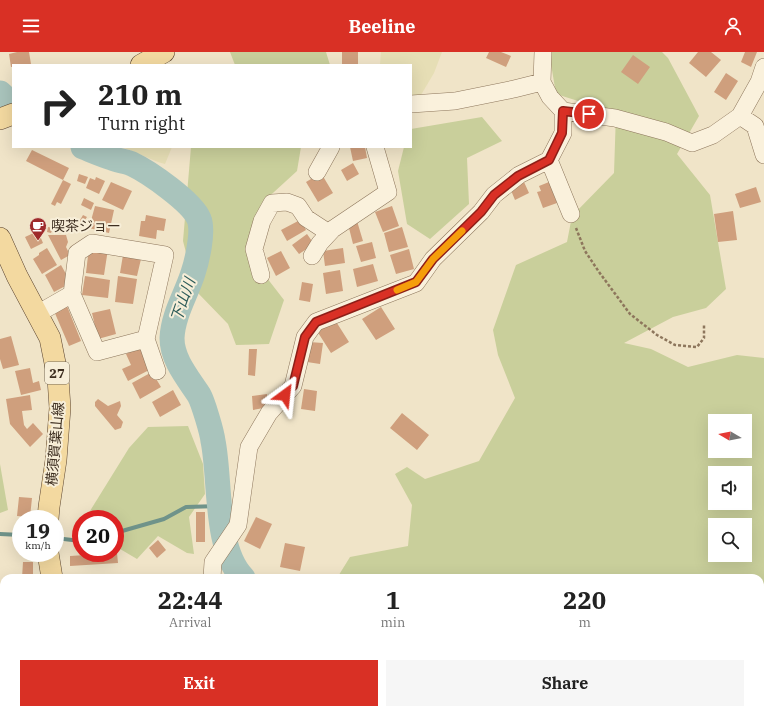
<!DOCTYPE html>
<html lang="en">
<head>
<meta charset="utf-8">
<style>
	body { margin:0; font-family:"IBM Plex Serif","Noto Sans JP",serif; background:#f6f6f6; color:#222; height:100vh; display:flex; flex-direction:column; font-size:15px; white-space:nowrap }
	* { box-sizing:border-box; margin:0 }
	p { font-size:13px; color:#767676 }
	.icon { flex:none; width:22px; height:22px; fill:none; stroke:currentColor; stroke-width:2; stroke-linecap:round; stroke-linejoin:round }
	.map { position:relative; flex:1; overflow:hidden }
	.sheet { position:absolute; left:0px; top:522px; width:764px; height:140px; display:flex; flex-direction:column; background:#fff; border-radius:12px 12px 0 0; box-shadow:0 4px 16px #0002 }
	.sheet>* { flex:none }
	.guide { position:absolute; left:12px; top:12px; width:400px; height:84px; border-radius:0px; box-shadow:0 4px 16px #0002; background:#fff; color:#222; overflow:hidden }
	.needle { width:26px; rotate:280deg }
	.fabs { position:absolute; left:708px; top:362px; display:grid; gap:8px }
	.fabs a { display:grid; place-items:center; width:44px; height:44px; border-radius:0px; background:#fff; box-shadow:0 4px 16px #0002; font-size:20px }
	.speed { position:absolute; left:12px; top:458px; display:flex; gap:8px; font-size:20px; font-weight:700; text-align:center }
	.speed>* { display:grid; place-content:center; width:52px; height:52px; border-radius:50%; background:#fff; box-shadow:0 4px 16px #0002; line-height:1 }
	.speed small { font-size:10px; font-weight:400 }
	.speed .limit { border:6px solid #d22; background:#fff; color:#111 }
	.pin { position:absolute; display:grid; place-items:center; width:34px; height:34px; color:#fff; margin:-17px; border:2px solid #fff; border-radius:50%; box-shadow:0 1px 4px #0007 }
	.me { position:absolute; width:44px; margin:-22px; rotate:30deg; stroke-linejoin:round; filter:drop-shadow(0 0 3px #0008) }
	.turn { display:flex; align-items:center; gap:14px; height:84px; padding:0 20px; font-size:18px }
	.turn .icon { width:52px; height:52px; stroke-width:2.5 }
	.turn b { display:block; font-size:28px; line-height:34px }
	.eta { display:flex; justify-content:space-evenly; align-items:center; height:68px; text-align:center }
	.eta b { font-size:24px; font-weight:800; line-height:28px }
	.action { display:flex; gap:8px; margin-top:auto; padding:8px 20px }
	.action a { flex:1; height:46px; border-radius:0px; background:#d93025; color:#fff; font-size:16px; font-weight:800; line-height:46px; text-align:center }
	.action a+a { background:#f6f6f6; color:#222 }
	header { display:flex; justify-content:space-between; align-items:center; height:52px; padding:0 20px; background:#d93025; color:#fff; font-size:18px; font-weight:800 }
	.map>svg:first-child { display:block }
</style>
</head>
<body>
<header><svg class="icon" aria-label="menu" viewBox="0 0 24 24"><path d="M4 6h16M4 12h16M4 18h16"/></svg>Beeline<svg class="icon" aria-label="person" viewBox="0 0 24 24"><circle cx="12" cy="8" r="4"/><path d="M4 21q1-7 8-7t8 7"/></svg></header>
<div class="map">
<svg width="764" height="662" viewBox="0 0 764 662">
	<rect width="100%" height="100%" fill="#f0e4c8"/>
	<path fill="#e6deb5" d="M381 0H442L434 21 418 48 411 49V13H380Z
		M122 95H172L165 112 158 110Z
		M4 656V658L54 659 50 662H7L2 658Z"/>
	<path fill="#c9cf9b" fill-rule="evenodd" d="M230 0H326L330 13H235Z
		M549 0H662L668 6 699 64 677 102 710 143 726 237 706 256 673 265 624 291 651 297 688 315 737 303 764 306V662H555L551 658H760V526H337L350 505 408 494 412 453 395 422 407 415 425 427 479 409 515 346 498 303 493 278 516 213 567 190 572 164 614 121 616 61 556 42ZM715 369H745V399H715ZM715 421H745V451H715ZM715 473H745V503H715Z
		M482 65 502 89 467 106 469 152 430 187 407 172 398 119 404 95H411V77Z
		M191 95H301L297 119 262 151 246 199 284 248 269 292 236 293 228 272 196 239 183 189Z
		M188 374 203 412 205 442 189 465 194 502 187 501 158 484 137 507 115 494V467H85L129 396 148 375Z
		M0 412 8 458 0 461Z
		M358 658H425L424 662H361Z"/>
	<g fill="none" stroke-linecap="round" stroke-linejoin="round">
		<path stroke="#6f938a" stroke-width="4" d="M115 481 164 467 186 455 219 454
			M0 482 21 483
			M55 486 81 489"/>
		<path stroke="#a9c4bc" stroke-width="25" d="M0 41 13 53
			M83 95C93 99 102 103 112 106 118 109 126 109 132 112 149 120 192 150 199 167 204 179 197 209 193 221 186 243 173 263 172 286 172 308 188 326 199 343 203 350 212 380 213 389 221 428 214 496 243 526
			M536 658 539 662"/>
	</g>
	<path fill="#cf9f7d" d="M17 0H29L31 12 13 13V15H11L9 2Z
		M342 0H358V13H342Z
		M489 0H501L511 4 506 15 486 6Z
		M698 0H711L721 8 706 25 689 11Z
		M745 0H757L751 15 741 10Z
		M633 3 650 15 638 32 621 20Z
		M726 21 738 29 726 48 714 40Z
		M350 95H365L367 106 353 109Z
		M32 98 69 116 63 128 26 109Z
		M353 111 359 122 347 129 341 118Z
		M321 121 333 141 318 150 306 130Z
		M79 122 88 125 85 132 77 129Z
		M96 125 105 129 99 142 86 136 90 126 95 128Z
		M63 128 71 132 61 152 57 150 55 154 51 152Z
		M111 130 132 139 123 158 102 148Z
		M524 130 529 141 515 148 510 136Z
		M549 130 557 151 543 156 537 140 541 139 539 134Z
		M756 135 761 150 740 156 735 142Z
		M84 146 94 151 91 158 81 153Z
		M95 154 114 158 109 181 89 176Z
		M392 154 399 174 383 180 375 160Z
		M733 159 737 188 718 190 714 162Z
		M83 163 87 165 82 172 79 170Z
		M146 163 166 167 164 179 157 178 156 187 139 184 141 169H145Z
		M300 168 306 178 287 189 281 178Z
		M357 169 363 189 353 192 348 172Z
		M48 175 53 176 51 181 47 180Z
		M402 175 408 195 389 200 384 181Z
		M38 179 43 191 31 197 25 185Z
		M307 182 314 192 299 202 292 193Z
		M48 183H66L68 190 66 195 70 203 61 208Z
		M372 190 376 206 361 210 356 194Z
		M89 195 108 197 104 223 86 221Z
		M47 196 57 213 42 222 33 207 39 203V201Z
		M343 196 345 211 325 214 323 199Z
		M409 197 414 217 396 222 390 203Z
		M281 199 290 216 276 224 267 206Z
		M123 203 141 207 137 224 120 221Z
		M373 212 378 229 357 235 353 217Z
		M61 213 71 231 54 240 45 223Z
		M340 218 343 239 326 242 323 221Z
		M85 224 110 228 108 246 82 243Z
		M118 224 137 227 133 252 115 250Z
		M302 230 313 232 310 250 299 248Z
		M67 254 81 289 69 294 54 259Z
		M381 255 395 277 376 288 362 267Z
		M110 257 116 282 98 287 92 261Z
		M335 268 349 290 331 301 317 279Z
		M11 284 19 313 3 317 0 307V287Z
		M309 290 323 291 320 312 307 310Z
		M140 295 151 317 128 329 122 317 131 313 126 302Z
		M249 297H257L255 324 248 323Z
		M30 316 33 331 39 329 41 338 21 343 15 319Z
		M152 320 161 335 140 347 132 331Z
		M304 337 317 339 315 359 301 357Z
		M173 338 181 353 160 365 152 350Z
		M267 342 269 355 253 358 252 344Z
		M30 343 32 358 22 359 24 373 27 377 33 371 43 382 30 395 10 372 6 347Z
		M98 347 108 354 120 349 121 354 117 363 123 370 121 376 115 378 95 354V350Z
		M402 361 429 383 417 398 390 376Z
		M19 445 32 446 30 465 17 464Z
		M196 460H205V490H196Z
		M256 465 272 472 260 497 244 489Z
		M158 488 166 498 157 506 149 496Z
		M285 491 305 495 300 519 280 515Z
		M117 501 118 511 70 514V504Z
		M23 510H33V526H22Z
		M273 658H286L285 662H272Z
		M483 658H495L492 662H490Z"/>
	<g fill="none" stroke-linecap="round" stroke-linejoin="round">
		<g stroke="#8d765c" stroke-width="18">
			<path id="minor" d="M411 52 455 49 514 37 542 30
				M563 59 615 66 666 80 692 91 713 83 740 64 759 30 764 15
				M740 64 755 74 764 103
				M549 108 571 162
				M317 120 331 95
				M312 204 320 191 333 177 388 140 375 95
				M261 223 254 197 262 169 272 151 287 150 298 154 306 166 329 181
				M37 262 72 242
				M146 287 97 300 72 242 77 201 92 191 165 203 146 287 157 319
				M212 526 213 510 238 473 249 395 269 361 293 334 305 285 316 270 416 231 433 207 481 160 494 143 519 123 549 108 563 81V59L550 45 542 30 543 0
				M0 597 4 596
				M82 658 83 662
				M214 658 219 662
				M443 662 445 658
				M505 662 508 658"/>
		</g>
		<g stroke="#5b4430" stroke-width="22">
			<path id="major" d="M141 13 164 0
				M0 67 13 62
				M0 186 17 224 50 286 58 326 60 356 56 408 49 455 48 467
				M48 501 52 526
				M134 658 138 662"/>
		</g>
		<path stroke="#8d765c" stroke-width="2.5" stroke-dasharray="3 2" stroke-linecap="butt" d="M576 176 585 199 599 220 630 262 657 283 675 293 697 295 704 286V273"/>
		<use href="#minor" stroke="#faf1dc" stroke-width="17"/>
		<use href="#major" stroke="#f3d9a0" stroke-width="21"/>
	</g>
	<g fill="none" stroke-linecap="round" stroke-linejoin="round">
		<g stroke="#8d1f18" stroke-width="10">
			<path id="route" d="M285 343 293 334 305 285 316 270 416 230 433 207 481 160 494 143 518 124 549 108 562 81 563 59 589 62"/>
		</g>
		<use href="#route" stroke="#d93025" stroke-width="7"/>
		<path stroke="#f59e0b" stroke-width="7" d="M397 238 416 230 433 207 462 179"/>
	</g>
	<defs>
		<g id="cafe-pin" transform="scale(0.9)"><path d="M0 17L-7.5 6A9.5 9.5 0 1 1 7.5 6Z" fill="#9e2a2b" stroke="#f7eed8"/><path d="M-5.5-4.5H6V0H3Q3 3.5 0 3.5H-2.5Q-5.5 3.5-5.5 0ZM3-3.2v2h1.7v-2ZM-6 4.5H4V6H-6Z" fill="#fff"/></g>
	</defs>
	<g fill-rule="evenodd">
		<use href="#cafe-pin" x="38" y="174"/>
	</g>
	<g text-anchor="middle" stroke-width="4" stroke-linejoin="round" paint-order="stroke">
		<rect fill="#f7eed8" stroke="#756857" stroke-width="1" x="45" y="310" width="24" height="22" rx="3"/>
		<g font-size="13" font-weight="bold" fill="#3d2e20">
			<text x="57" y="326">27</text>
		</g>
		<g font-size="14" fill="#3d2e20" stroke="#f7eed8" text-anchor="start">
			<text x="51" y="179">喫茶ジョー</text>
		</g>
		<g font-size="14" fill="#3d2e20" stroke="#f7eed8">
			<text transform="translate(55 392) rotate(-85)" y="5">横須賀葉山線</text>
		</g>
		<g font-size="15" font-style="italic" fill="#2f5d5a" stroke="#f7eed8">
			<text transform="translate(183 248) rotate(-71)" y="5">下山川</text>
		</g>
	</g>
</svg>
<div class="fabs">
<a><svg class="needle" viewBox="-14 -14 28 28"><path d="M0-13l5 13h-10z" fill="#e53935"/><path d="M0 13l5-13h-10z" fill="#767676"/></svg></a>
<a><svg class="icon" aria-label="sound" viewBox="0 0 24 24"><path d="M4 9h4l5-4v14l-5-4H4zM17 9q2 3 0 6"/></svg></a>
<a><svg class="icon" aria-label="search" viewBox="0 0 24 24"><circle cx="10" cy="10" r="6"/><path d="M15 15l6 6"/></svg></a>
</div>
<div class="speed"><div>19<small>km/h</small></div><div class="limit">20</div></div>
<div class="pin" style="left:589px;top:62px;background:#d93025"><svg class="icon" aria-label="arrive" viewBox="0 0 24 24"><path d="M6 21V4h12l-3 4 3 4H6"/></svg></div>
<svg class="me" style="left:285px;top:343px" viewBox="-20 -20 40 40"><path d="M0-17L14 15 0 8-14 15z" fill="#d93025" stroke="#fff" stroke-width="4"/></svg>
<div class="guide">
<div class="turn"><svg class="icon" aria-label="right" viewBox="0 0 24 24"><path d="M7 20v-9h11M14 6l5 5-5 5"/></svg><div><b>210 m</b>Turn right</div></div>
</div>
<section class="sheet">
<div class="eta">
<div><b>22:44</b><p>Arrival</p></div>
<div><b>1</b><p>min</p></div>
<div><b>220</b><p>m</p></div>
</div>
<div class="action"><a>Exit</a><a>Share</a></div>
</section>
</div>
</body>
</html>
